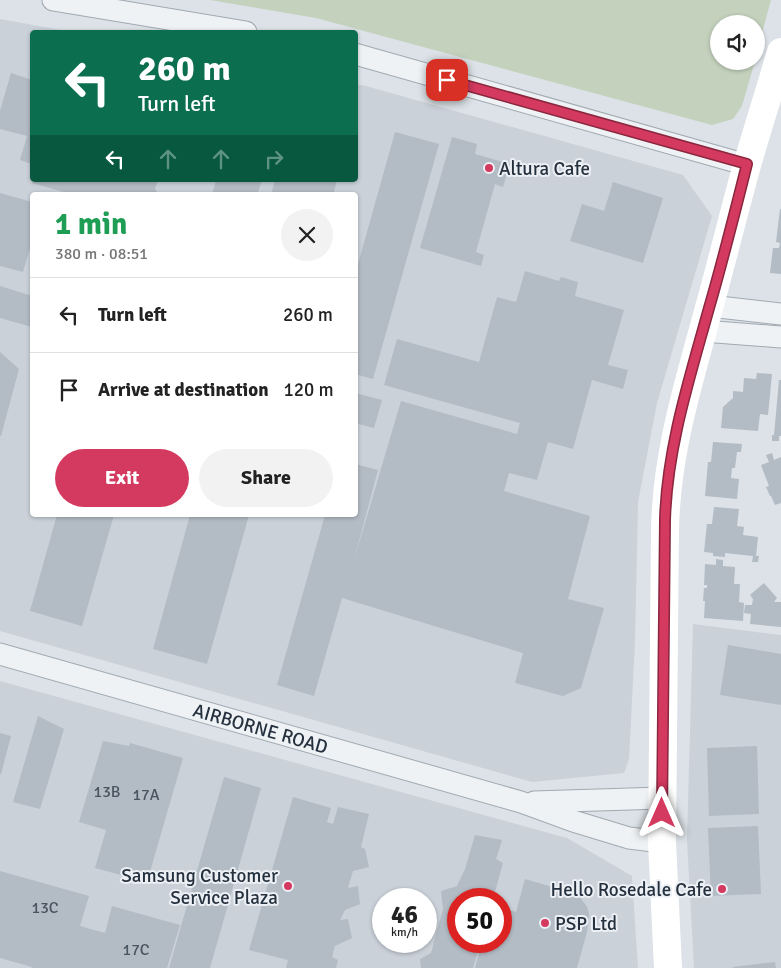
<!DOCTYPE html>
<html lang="en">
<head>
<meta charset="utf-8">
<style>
	body { margin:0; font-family:Signika,sans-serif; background:#f2f2f2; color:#222; height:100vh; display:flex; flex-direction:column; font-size:19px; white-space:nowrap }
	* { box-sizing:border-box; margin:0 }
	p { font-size:16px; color:#767676 }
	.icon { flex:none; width:28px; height:28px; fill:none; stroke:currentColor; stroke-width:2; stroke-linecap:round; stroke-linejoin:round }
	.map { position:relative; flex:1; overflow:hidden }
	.details { position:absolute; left:30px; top:192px; width:328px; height:325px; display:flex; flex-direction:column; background:#fff; border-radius:5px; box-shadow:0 1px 4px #0004 }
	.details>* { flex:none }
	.guide { position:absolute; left:30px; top:30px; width:328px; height:152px; border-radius:5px; box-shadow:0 1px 4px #0004; background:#0b6e4f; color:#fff; overflow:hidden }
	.controls { position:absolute; left:710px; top:15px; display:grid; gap:10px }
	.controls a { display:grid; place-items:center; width:55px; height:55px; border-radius:50%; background:#fff; box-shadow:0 1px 4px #0004; font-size:25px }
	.speed { position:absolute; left:372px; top:888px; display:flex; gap:10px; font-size:25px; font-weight:700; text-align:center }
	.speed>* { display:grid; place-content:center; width:65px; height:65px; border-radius:50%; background:#fff; box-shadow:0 1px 4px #0004; line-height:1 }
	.speed small { font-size:12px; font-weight:400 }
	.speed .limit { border:8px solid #d22; background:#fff; color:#111 }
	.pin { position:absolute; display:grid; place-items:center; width:42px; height:42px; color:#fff; margin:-21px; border-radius:10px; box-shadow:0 2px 8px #0006 }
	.me { position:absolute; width:55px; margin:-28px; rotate:0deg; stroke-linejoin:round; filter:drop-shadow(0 0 4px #0008) }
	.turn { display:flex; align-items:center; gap:18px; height:105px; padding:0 25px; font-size:22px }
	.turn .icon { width:65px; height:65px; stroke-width:2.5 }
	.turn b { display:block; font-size:35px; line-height:42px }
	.lanes { display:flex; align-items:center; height:48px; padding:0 25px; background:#0003; justify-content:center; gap:25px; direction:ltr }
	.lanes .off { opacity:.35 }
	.round { display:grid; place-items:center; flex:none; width:52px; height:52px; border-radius:26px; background:#f2f2f2 }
	.headline { display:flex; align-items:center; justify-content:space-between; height:85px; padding:0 25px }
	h1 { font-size:30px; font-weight:700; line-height:38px; color:#1e9e55 }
	.action { display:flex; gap:10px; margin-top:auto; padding:10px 25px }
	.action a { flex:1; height:58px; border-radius:30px; background:#d43a60; color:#fff; font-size:20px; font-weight:700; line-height:58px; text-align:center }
	.action a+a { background:#f2f2f2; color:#222 }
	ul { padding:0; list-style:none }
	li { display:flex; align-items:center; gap:15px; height:75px; padding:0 25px; border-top:1px solid #e0e0e0 }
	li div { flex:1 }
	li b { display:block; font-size:19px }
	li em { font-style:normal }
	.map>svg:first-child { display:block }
</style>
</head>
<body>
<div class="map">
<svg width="781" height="968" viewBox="0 0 781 968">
	<rect width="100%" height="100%" fill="#dce2e7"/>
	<path fill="#cad1d9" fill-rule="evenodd" d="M0 19 72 32H32V180H355V84L366 86 683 175 712 216 657 403 638 502 635 642 629 759 624 773 532 782 0 631ZM32 195H355V515H32Z
		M693 624 781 635V968H694L687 840Z
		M0 681 567 838 632 876 638 968H0ZM384 899H426V941H384ZM459 899H501V941H459Z"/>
	<path fill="#c4d2bd" d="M210 0H771L756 55V24H719V61H755L742 106 733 119 712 125 316 18Z"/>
	<path fill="#b3bbc4" d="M11 73 32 80V164L20 160 27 136 0 129V111Z
		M395 132 439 144 373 379 355 374V275Z
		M452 137 477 144 475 154 510 164 503 187 495 184 476 252 484 255 481 266 420 248Z
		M33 180H158L155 189 159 195H74L32 183Z
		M216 180H262L257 195H212Z
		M275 180H337L333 195H271Z
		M613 182 663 198 643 263 570 241 582 204 604 211Z
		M0 193 32 202V241L23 272 0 266Z
		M780 209H781V274L770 273 773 248H779L780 243 776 242Z
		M525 271 559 281 561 277 578 282 575 296 624 310 608 365 628 370 623 389 592 380 573 449 548 442 537 480 509 473 504 491 590 516 568 599 604 608 581 688 563 696 515 683 523 653 342 598 314 696 277 685 325 515H355V464L378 470 354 560 401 401 517 434 520 423 384 385 397 339 479 362 497 297 516 302Z
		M0 286 32 296V327L0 318Z
		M0 352 19 369 1 436H0Z
		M757 373 772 374 768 415 760 414 758 431 721 428 723 407 733 398V391L743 392 744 378 756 379Z
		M779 380H781V436H779V441H772V435H774Z
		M355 393 382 400 374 428 355 423Z
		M713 442 742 444 741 452H737L735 468H732L731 478 739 479 737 499 705 496 708 462H711Z
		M772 453 774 460 781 457V503L775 505 771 496H770L766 487 769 486 761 465 769 462 766 455Z
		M714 507 739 509 737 526 744 527 743 535 758 537 756 556H759L758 562H752L753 556 725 553V557L713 556V553L704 552 707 524H712Z
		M57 515H114L82 626 30 611Z
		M190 515H249L207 664 153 649Z
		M716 559 723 560V566L735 567 734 584H740L739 602 744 603 743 621 704 618 705 601H703L704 588H707V585H704L705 564 716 565Z
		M764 583 777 598 774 602H781V627L750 624 751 614 744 613 745 605H752L753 599 750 595Z
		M728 645 781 654V705L720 695Z
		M38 716 64 729 40 809 13 802Z
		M0 733 11 736 1 774H0Z
		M103 741 129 746 130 743 183 758 147 882 95 868 106 830 79 822Z
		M757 746 759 814 709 816 707 748Z
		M224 777 261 788 210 968H169Z
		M293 797 331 808 327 822 333 824 338 807 369 814 361 847 365 849 369 867 353 871 348 888 358 886 360 904 345 910 340 920 348 919 352 938 335 946 332 957 338 960 336 968H286L288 960 249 950Z
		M758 826 761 894 711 896 708 828Z
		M475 835 502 840 496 859 503 863 493 899H459V941H481L473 968H421L420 959 431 953 443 909 441 891 457 886 465 869Z
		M0 871 89 896 80 926 105 933 112 906 180 925 167 968H31L32 967 0 958Z
		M525 879 573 893 580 897 587 907 589 914 587 932 577 968H475L482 941H501V908L516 912Z
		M775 962 776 968H733V967Z"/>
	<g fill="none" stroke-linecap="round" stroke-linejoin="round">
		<g stroke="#a1a9b1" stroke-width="23">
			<g id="minor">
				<path d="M53 0 246 32"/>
				<path d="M355 54 747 165"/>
				<path d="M710 306 781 314"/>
				<path d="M703 331 781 337"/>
				<path id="s1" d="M0 654 521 802 573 821 629 838 662 842"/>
				<path d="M534 802 662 798"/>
			</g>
		</g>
		<use href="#minor" stroke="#eff2f5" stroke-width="21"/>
		<path stroke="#fff" stroke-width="28" d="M668 968 662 842 665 531C666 453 689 382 709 308 722 261 734 212 747 165 758 127 770 90 781 52"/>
	</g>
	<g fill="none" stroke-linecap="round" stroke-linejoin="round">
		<g stroke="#8a263e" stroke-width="12">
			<path id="route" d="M447 80 747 164C735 212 723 260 709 308 690 377 667 447 665 520L662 813"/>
		</g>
		<use href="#route" stroke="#d43a60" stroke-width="9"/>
	</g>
	<g fill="#d43a60" stroke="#ecf0f5" stroke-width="2">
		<circle cx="489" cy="168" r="5"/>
		<circle cx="288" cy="886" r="5"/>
		<circle cx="722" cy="889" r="5"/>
		<circle cx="545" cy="923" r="5"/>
	</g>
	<g text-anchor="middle" stroke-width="4" stroke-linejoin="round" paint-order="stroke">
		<g font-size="16" fill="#485460">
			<text x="107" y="797">13B</text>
			<text x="146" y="800">17A</text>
			<text x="45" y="913">13C</text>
			<text x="136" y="955">17C</text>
		</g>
		<g font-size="19" fill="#25313e" stroke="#ecf0f5" text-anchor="start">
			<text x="499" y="175">Altura Cafe</text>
			<text x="278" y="882" text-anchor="end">Samsung Customer<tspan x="278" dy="22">Service Plaza</tspan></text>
			<text x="712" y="896" text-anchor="end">Hello Rosedale Cafe</text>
			<text x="555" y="930">PSP Ltd</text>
		</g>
		<g font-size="19" fill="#25313e" stroke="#ecf0f5">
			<text dy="7" stroke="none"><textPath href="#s1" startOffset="271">AIRBORNE ROAD</textPath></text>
		</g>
	</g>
</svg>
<div class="controls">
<a><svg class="icon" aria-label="sound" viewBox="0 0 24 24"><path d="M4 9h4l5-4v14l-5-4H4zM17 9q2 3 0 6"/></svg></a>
</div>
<div class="speed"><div>46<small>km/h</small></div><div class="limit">50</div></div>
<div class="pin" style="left:447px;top:80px;background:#d93025"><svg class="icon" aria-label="arrive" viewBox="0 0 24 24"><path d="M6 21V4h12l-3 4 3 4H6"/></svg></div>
<svg class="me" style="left:662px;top:813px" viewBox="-20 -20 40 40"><path d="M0-17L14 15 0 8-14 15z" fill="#d43a60" stroke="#fff" stroke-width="4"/></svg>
<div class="guide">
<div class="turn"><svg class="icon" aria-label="left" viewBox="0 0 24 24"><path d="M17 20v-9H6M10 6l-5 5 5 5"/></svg><div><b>260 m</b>Turn left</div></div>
<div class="lanes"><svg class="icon" aria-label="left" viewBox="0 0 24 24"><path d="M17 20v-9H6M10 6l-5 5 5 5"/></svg><svg class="icon off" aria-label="ahead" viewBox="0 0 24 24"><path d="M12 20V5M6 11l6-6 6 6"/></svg><svg class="icon off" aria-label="ahead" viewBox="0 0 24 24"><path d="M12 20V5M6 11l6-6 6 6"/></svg><svg class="icon off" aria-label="right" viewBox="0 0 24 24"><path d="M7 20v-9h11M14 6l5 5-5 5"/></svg></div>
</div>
<section class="details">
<div class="headline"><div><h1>1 min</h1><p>380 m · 08:51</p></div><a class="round"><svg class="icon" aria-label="close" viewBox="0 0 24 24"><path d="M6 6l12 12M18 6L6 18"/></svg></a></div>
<ul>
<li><svg class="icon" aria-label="left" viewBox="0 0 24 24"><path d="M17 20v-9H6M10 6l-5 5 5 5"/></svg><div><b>Turn left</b></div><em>260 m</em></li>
<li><svg class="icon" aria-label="arrive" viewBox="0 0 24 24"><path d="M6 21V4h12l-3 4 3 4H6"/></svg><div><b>Arrive at destination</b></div><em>120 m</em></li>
</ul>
<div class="action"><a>Exit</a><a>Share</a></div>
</section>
</div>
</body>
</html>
